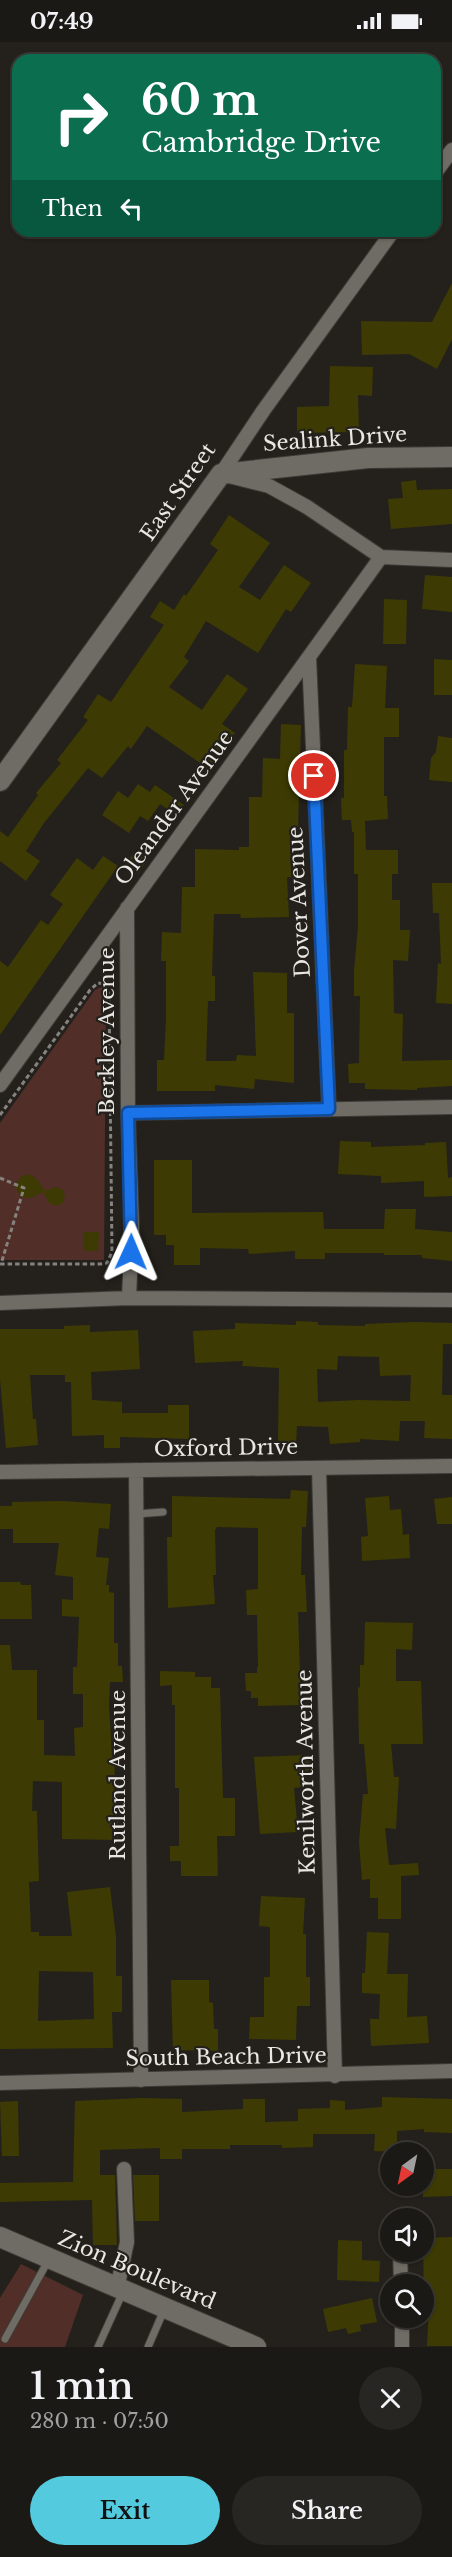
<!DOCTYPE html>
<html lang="en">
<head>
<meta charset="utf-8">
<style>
	body { margin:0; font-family:"Libre Baskerville",serif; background:#282622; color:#f1f3f6; height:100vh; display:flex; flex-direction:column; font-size:22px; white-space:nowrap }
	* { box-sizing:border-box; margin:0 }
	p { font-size:20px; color:#a0a0a0 }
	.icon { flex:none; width:33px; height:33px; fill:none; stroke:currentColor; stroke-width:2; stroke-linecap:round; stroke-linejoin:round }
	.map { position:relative; height:2305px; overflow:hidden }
	.panel { display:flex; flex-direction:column; background:#1b1915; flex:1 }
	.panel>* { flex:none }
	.banner { position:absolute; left:12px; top:12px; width:429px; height:183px; border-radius:18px; box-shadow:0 2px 4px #0004,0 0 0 2px #393834; background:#0b6e4f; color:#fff; overflow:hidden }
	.needle { width:39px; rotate:213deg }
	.fabs { position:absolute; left:380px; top:2100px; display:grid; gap:12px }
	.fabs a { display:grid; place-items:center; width:54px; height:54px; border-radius:50%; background:#1b1915; box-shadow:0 2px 4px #0004,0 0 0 2px #393834; font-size:30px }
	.pin { position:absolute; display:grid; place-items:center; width:51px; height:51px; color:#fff; margin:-26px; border:3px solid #fff; border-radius:50%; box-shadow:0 2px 6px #0007 }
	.me { position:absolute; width:66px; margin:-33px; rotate:1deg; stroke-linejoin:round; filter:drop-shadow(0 0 4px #0008) }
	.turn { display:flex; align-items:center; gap:21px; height:126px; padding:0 30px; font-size:27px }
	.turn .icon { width:78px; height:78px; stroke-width:2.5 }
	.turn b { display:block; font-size:42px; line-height:51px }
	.then { display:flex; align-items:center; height:57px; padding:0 30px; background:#0003; gap:12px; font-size:22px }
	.round { display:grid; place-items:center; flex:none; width:63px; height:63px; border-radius:32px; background:#282622 }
	.headline { display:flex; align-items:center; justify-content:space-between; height:102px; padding:0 30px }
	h1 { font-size:36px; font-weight:600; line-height:45px }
	.button { display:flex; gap:12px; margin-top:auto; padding:12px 30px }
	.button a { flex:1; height:69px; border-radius:36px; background:#54cade; color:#111; font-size:24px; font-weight:600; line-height:69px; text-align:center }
	.button a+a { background:#282622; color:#f1f3f6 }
	.status { display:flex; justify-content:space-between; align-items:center; height:42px; padding:0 30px; background:#1b1915; direction:ltr }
	.status svg { height:16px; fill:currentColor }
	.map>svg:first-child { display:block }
</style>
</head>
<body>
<div class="status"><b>07:49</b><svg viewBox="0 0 49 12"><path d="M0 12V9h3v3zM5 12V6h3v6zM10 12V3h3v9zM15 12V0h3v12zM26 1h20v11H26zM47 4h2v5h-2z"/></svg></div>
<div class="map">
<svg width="452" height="2305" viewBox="0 0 452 2305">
	<rect width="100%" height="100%" fill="#24211c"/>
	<path fill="#512e27" d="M103 944 106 953 104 1218H0V1081L95 948Z
		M21 2222 83 2253 65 2305H0V2256Z"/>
	<path fill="#3d3b03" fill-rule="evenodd" d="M452 241V297L437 327 409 312 362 313 361 279 432 280Z
		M330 324 373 325 372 354 358 353 359 390 297 391V365L329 364Z
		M416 438 417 448 452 447V482L391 487 388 457 403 456 401 440Z
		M229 473 270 501 239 545 260 558 284 523 311 541 291 570 286 567 258 611 206 579 184 615 189 619 169 645 202 668 227 632 248 647 222 682 235 691 210 728 147 684 131 707 128 704 102 736 88 726 44 781 26 809 40 819 26 839 0 819V789L8 795 38 753 36 751 61 721 57 718 88 678 83 675 98 652 111 660 164 583 150 575 160 559 174 568 184 552 186 554 218 508 210 502Z
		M425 533 452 535V570L422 567Z
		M384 557 407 558 406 602H383Z
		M434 617 452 618V653H434Z
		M355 622 387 624 385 666H399V695H384V754H387L388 777 365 779 366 808H398V832H392V858H400V888H410L408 919 393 918 394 971 403 972 402 1019 452 1018V1044L417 1046V1048L365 1047V1041H349L348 1022 359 1021 360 954H354V929L358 885V832H354V790H352L351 778H342L341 756H344V708H347L348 665H352Z
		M281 682 301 683 298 787H290L291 835H287L289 875 241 876 240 872H214L212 934H215V959H208L206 1019H236L237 1013 256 1014 253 930 287 931V971H294V1041L255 1037 254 1047 215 1043V1049H157V1018H164L166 977V919H161L162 890 181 891 182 845H195V807L239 808V805H249V755H262L263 716 280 717Z
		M438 694 452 696V740L429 738 431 716 436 710Z
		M138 742 150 750 155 743 184 763 176 773 160 762 148 779 140 774 129 791 102 773 118 749 128 756Z
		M134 810 147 818 138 832 125 824Z
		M103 814 118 824 0 993V919L8 925 41 878 48 883 63 862 50 853 77 816 93 828Z
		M432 841H452V962L436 961 438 921 441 922 439 871H433Z
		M340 1099 371 1100V1105L425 1103V1101L446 1100 448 1136 452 1135V1154L424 1155V1139L381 1141V1134L338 1132Z
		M154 1118H192V1171L323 1170 324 1187H384L385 1167H416L415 1187 452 1190V1219L422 1216V1213H384V1211H325V1217H295V1209L249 1212 248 1207 200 1206V1223H174V1203H166V1193H154Z
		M27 1132 36 1136 45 1149 55 1145 62 1147 65 1154 63 1161 56 1164 49 1161 43 1150 31 1156 21 1155 16 1146V1141L22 1134Z
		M83 1190H99L98 1209H83Z
		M296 1279 318 1280V1283L365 1284V1282L415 1280 452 1281V1302H443L442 1353H452V1397L424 1396 425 1379H400L399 1399 360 1397V1400L330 1402 328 1385 297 1384 296 1402 278 1401 279 1326 242 1324 243 1319 195 1321 193 1289 235 1287V1281L296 1283ZM338 1314 379 1315 380 1334 411 1333 410 1359 358 1358 318 1360 317 1327 337 1328Z
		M90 1283V1290L138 1288 140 1327 91 1330 92 1358 122 1360V1371H168V1363H189V1397L120 1395V1406H104V1393L72 1394 71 1340H65V1333H30L33 1377H36L38 1403 6 1406 0 1337V1287H64V1284Z
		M291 1448 308 1449 306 1485H302L301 1533H305L307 1570H298L301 1663 258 1664V1656H251V1649H246L245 1631H257V1625H258L257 1573H247L246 1548 258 1547V1486L217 1485 215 1488 216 1533H213L215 1562 168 1566 167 1495H172V1454L290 1457Z
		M389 1454 390 1468 401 1467 403 1493 409 1492 410 1516 362 1519 361 1495 368 1494 365 1456Z
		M452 1455V1482H437L434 1457Z
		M62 1459 111 1462 109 1487 99 1486 96 1515 109 1516 106 1543H109V1550L114 1551V1601H118V1624H122L123 1640H110L109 1662 112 1715H115L114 1755H118V1798L62 1797V1740L33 1739 32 1769H37L39 1839 29 1840 31 1890H39V1894H72L67 1850 110 1845 116 1895V1934H122V1970H112L113 2006 0 2007V1603H10L12 1628H37V1678H44V1713L75 1714 74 1686 83 1685V1652H73V1625H77L79 1575 62 1574V1557L73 1558V1535L55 1533 59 1501H13V1487H0V1464H12V1460ZM39 1929 93 1930 94 1977 38 1979Z
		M0 1540H20L21 1543H31L32 1577H0Z
		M365 1580 413 1581 412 1608 396 1607V1639H421L423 1702H391L394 1735H399L396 1787 385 1786 389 1823 418 1821 419 1833 401 1834V1877H378V1856H370V1837L362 1838 359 1800 363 1752H368L364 1702H359L358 1646 360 1645V1623H364Z
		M160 1629 195 1630V1635H211V1646H220L223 1756H235V1794H217L218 1834H181V1819H170V1804H179V1746H175V1663H172V1643L160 1644Z
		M309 1713 310 1735H301L302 1745 294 1746 298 1790 260 1792 254 1715Z
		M261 1854 305 1856 303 1892H306V1935H310V1964H297L296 1998 249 1997 250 1975H264V1935H270V1885L259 1884Z
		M367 1890 389 1891 387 1932H408L407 1975 427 1974 429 2001 371 2004 370 1977H379L380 1952 362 1951V1931H365Z
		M171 1938H209V1960L213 1961 214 1987H218V2009L173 2008Z
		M382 2055 452 2057V2091L424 2090V2087L397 2089V2110L374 2109 375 2092H313V2105L282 2106V2103H230V2107H182V2117H160V2106L100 2108V2133H115L117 2203H93L92 2158 0 2160V2141L73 2140 75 2059 142 2056 182 2057V2070L243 2067V2057H265V2080L298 2079V2067L330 2066V2058L345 2059V2068L382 2065Z
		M18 2059 19 2114H2L0 2060Z
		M423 2127H452V2154L423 2155Z
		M133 2133H159V2179H135Z
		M452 2195V2304H427L429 2264H424L423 2196Z
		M338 2198 362 2199V2218L380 2219 379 2240 337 2238Z
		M372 2256 377 2280 360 2283 361 2289 348 2292 346 2286 328 2290 323 2267Z"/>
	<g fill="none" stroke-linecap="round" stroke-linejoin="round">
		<g stroke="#3d3b37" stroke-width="9">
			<path id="service" d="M136 1472 163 1470
				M5 2297 49 2217
				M98 2305 123 2250
				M148 2305 164 2268"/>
		</g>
		<g stroke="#3d3b37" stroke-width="16">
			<path id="minor" d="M435 131 452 108
				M393 189 263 369 221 432 269 444 307 465 381 515 452 518
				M309 615 329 1067
				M127 866 128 1071 132 1186 129 1256
				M0 1043 381 515
				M128 1071 452 1065
				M0 1261 129 1256 452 1258
				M319 1426 335 2034
				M136 1428 141 2038
				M0 1430 452 1424
				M0 2041 452 2029
				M400 2210 401 2242
				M117 2247 127 2200 124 2127
				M402 2276V2305"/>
		</g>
		<g stroke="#3d3b37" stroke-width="22">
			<path id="secondary" d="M0 739 221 432 368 416 452 415
				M0 2195 256 2305"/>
		</g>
		<path stroke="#86837f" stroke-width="3" stroke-dasharray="4.5 3" stroke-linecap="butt" d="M0 1073 90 948 98 941 105 942 109 953 112 1210 107 1221 100 1222H0
			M0 1136 24 1146 1 1222"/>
		<use href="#service" stroke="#6f6c65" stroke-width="7"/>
		<use href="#minor" stroke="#6f6c65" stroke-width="14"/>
		<use href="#secondary" stroke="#6f6c65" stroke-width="20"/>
	</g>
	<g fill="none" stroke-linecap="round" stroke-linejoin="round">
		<g stroke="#114b97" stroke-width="15">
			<path id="route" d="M131 1210 128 1071 329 1067 314 734"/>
		</g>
		<use href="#route" stroke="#1a73e8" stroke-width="10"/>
	</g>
	<g text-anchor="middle" stroke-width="4.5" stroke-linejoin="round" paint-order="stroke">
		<g font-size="21" fill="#e9e7e3" stroke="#24211c">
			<text transform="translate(335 397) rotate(-4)" y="7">Sealink Drive</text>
			<text transform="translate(178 450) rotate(-55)" y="7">East Street</text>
			<text transform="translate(174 766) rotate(-54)" y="7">Oleander Avenue</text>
			<text transform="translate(299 860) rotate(-93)" y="7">Dover Avenue</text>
			<text transform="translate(107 989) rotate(-90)" y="7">Berkley Avenue</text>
			<text transform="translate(226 1406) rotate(-1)" y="7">Oxford Drive</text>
			<text transform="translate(306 1730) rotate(-91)" y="7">Kenilworth Avenue</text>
			<text transform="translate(118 1733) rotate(-90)" y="7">Rutland Avenue</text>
			<text transform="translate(226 2015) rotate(-1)" y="7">South Beach Drive</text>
			<text transform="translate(137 2228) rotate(23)" y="7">Zion Boulevard</text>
		</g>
	</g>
</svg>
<div class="fabs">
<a><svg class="needle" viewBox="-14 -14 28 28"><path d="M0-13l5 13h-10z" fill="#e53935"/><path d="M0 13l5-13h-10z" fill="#a0a0a0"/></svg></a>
<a><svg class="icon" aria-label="sound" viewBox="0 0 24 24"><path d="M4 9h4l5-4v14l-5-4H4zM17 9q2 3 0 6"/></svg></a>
<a><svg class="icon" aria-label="search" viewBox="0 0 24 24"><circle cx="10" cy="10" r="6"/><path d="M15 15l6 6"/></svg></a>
</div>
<div class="pin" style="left:314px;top:734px;background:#d93025"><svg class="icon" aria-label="arrive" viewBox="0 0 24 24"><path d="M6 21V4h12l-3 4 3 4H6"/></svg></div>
<svg class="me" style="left:131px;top:1210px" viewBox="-20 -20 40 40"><path d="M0-17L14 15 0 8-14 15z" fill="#1a73e8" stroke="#fff" stroke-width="4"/></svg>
<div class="banner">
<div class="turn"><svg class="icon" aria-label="right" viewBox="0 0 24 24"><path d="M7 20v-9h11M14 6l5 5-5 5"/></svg><div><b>60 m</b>Cambridge Drive</div></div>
<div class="then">Then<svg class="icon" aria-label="left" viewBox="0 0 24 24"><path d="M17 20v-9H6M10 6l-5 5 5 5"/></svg></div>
</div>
</div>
<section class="panel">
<div class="headline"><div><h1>1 min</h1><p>280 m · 07:50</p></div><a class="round"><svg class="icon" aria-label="close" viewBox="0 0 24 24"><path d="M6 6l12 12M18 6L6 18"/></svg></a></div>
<div class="button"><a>Exit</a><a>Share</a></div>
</section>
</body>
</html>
